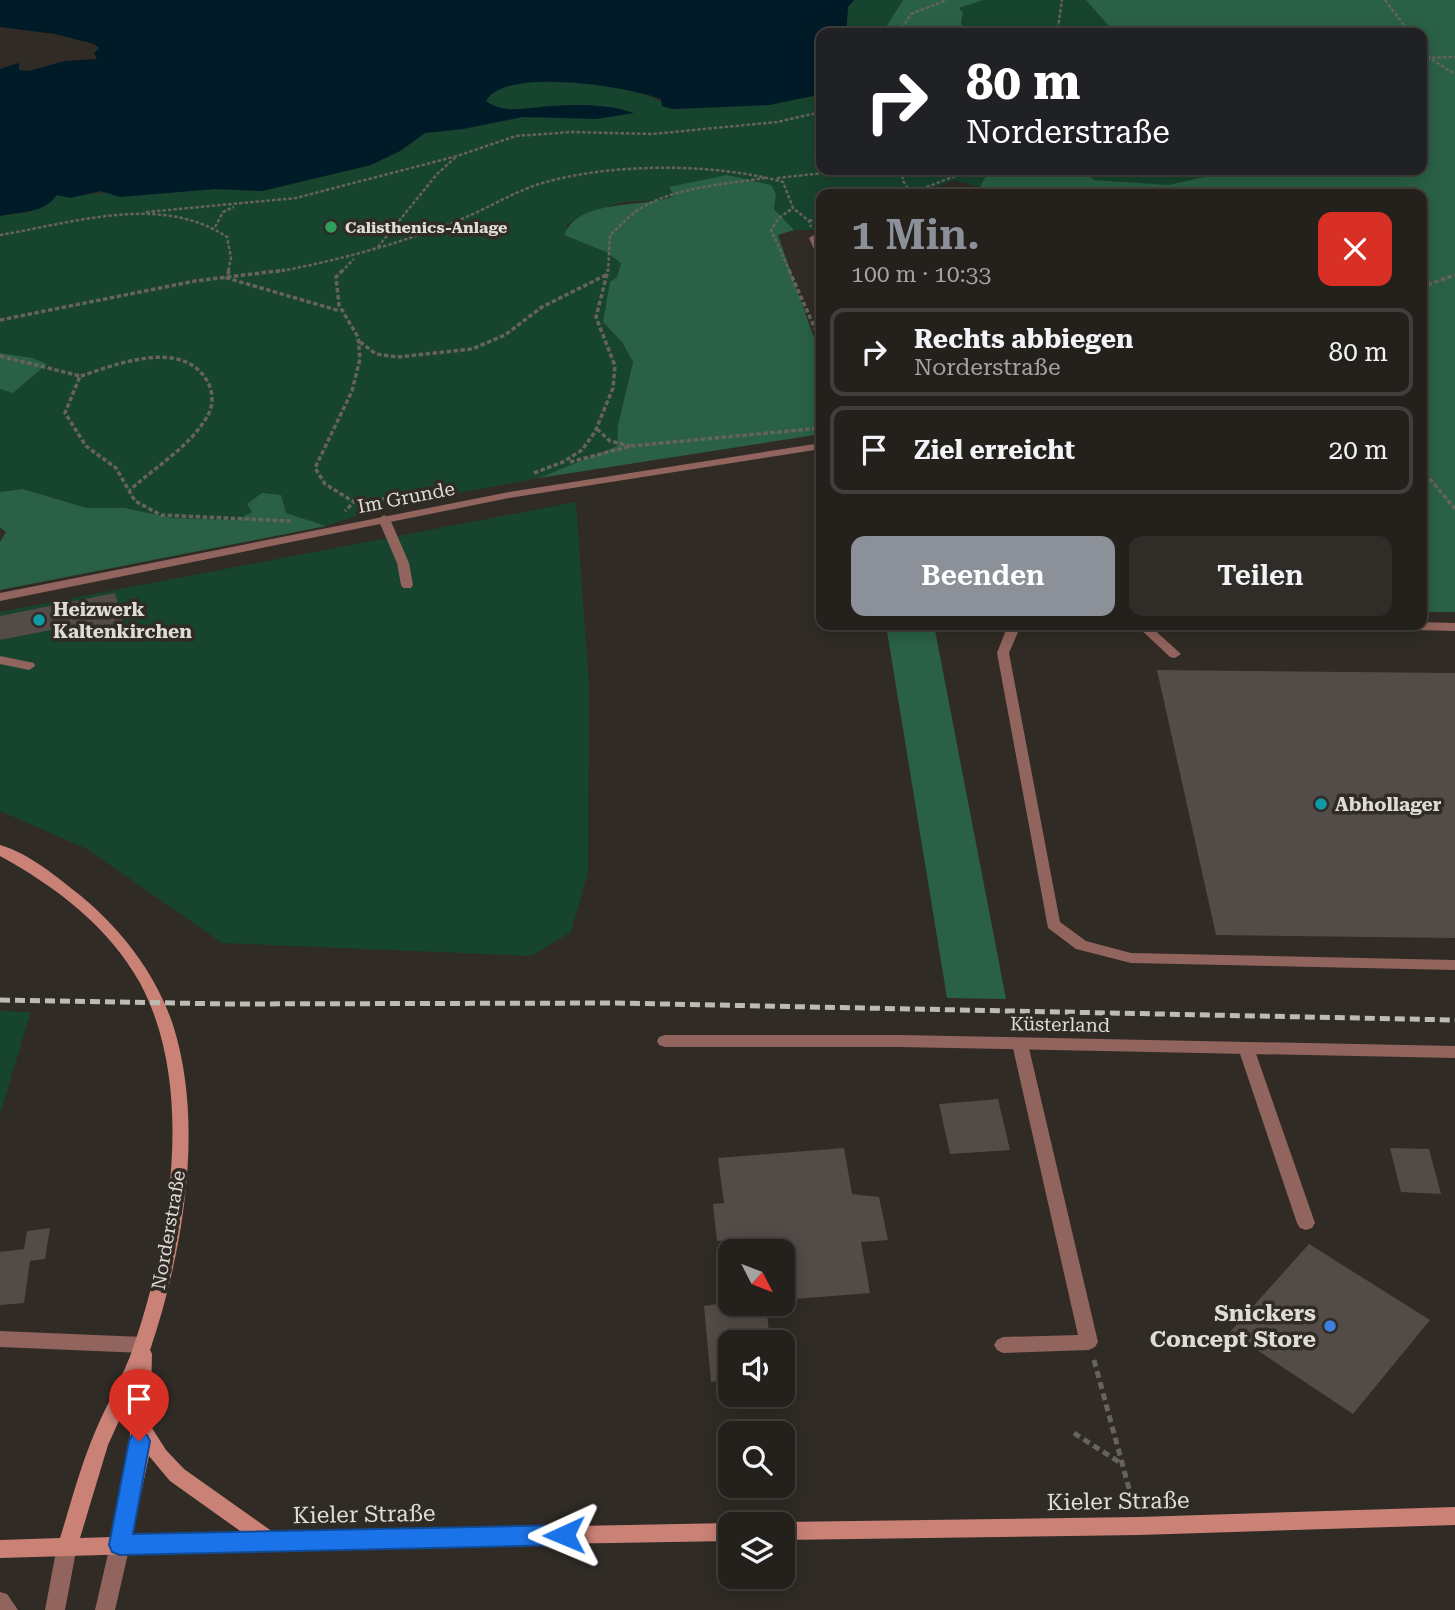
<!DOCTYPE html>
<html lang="de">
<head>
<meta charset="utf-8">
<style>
	body { margin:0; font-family:"Roboto Serif",serif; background:#302d29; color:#f1f3f6; height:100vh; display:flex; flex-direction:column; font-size:26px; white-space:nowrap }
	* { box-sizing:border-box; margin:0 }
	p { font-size:23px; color:#a3a3a3 }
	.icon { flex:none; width:38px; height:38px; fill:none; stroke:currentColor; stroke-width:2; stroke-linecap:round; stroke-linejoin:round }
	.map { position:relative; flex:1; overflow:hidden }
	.details { position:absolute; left:816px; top:189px; width:611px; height:441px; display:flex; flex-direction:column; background:#24201c; border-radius:14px; box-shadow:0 4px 18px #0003,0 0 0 2px #413e3b }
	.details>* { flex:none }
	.guide { position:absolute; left:816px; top:28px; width:611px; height:147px; border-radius:14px; box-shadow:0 4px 18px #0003,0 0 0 2px #413e3b; background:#202124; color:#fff; overflow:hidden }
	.needle { width:46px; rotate:132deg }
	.fabs { position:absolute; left:718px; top:1239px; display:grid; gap:14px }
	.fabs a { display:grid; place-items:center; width:77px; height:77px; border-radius:14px; background:#24201c; box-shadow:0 4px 18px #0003,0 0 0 2px #413e3b; font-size:35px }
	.pin { position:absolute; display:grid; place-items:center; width:60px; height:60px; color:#fff; margin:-72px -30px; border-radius:50% 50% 50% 0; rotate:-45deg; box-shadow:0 0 7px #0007 }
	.pin .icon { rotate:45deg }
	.me { position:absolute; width:77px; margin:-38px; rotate:269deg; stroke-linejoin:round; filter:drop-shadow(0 0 5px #0008) }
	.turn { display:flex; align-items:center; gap:24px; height:147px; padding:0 35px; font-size:32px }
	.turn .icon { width:91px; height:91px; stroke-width:2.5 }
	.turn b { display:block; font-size:49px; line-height:60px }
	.round { display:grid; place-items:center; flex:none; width:74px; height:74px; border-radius:14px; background:#302d29 }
	.headline { display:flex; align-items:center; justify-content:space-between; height:119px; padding:0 35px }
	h1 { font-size:42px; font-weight:600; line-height:52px; color:#8c9099 }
	.cta { display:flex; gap:14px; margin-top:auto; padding:14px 35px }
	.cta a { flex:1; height:80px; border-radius:14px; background:#8c9099; color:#fff; font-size:28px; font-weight:600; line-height:80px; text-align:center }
	.cta a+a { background:#302d29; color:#f1f3f6 }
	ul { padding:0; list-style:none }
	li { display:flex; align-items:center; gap:21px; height:88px; margin:0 14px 10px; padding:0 21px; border:4px solid #413e3b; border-radius:14px }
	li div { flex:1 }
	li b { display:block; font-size:26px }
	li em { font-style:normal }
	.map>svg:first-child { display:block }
</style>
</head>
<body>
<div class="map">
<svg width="1455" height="1610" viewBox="0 0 1455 1610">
	<rect width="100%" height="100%" fill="#302b25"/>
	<path fill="#17442e" d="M854 0H903L886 27 887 33H846L848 7Z
		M983 0H1086L1115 33H969L961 24 963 18 959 8 963 4Z
		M525 82C563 81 644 84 672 109L769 105 821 93V170H989L980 187 954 180 918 194H821V230H794L774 209 776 194C741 167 709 179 669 188L674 196C653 204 645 199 625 202 605 206 587 215 568 224L564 235 606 252 621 263 603 322 622 342 633 362 618 425 617 446 539 478 388 506 326 526 286 513 252 512 237 520 172 518 125 508H87L24 489 0 492V389H7L32 358 0 353V216L30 212 57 195C78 199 96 190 117 194L216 189 262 191 371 165 400 151 425 133 463 129 523 117 623 109C607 108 590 105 573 105 547 105 509 118 486 101 494 87 510 85 525 82Z
		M1090 170H1236L1168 185 1094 180 1088 176Z
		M576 502 589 686 588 872 571 932 531 956 222 943 87 849 0 811V612Z
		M0 1011 31 1012 0 1114Z"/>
	<path fill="#2a6146" d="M903 0H983L959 8 963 13 961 24 969 33H887L886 27Z
		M1086 0H1455V612H1421V194H995L980 187 989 170H1090L1088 176 1094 180 1168 185 1236 170H1421V33H1115Z
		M727 175 771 185 776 194 774 209 794 230 778 235 821 358V434L539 478 617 446 618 425 633 362 622 342 603 322 610 282 617 277 621 263 606 252 564 235C580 197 643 209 674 196L669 187Z
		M0 353 32 358 47 364 13 393 0 389Z
		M23 489 87 508H125L172 518 236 520 252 512 247 504 262 493 281 495 286 513 326 526 0 590V542L6 532 0 527V492Z
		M886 625H934L1006 999 947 998Z"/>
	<path fill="#001b28" d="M0 0H854L848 7 846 33H821V93L818 95 769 105 672 109 662 106 661 99C629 87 505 66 486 101 504 115 530 107 551 106 577 104 609 104 634 113L596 119 523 117 463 129 425 133 400 151 371 165 262 191 216 189 120 197 101 191 70 198 57 195C43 214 22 211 0 216V69L19 63V70L29 71 65 61 97 59 94 53 99 48 94 44 55 34 0 27Z"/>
	<path fill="#534b47" d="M115 593 125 630 90 637 86 623 0 640V616Z
		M1157 670 1455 673V938L1216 935Z
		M998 1099 1010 1150 950 1154 939 1104Z
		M844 1148 852 1194 879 1197 888 1240 861 1242 870 1293 782 1300V1251H730L729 1240 717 1241 713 1204 724 1203 718 1158Z
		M1390 1148 1429 1149 1441 1194 1401 1192Z
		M50 1228 45 1259 30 1261 24 1303 0 1305V1252L24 1249 27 1231Z
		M1309 1244 1430 1320 1353 1414 1230 1332Z
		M717 1304H766L770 1342H730V1380L711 1382 704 1306Z"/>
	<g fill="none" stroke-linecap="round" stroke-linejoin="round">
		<path stroke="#67625d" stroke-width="2.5" stroke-dasharray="3.5 2" stroke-linecap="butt" d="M1385 0 1410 33
			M899 33 911 14 947 0
			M1054 33 1058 28 1062 0
			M1421 47 1431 59 1455 74
			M1421 58 1455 57
			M902 170 903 181 911 193 907 194
			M777 178 852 170
			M911 193 971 170
			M146 212 296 198 457 156 516 136 572 132 652 134 777 122 821 112
			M809 221 821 217
			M215 227 223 212 234 207
			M0 235C73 223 161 193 227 237L231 258 228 272
			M378 247 437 174 457 156
			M276 272C340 260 403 243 464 218 492 206 517 190 546 182 614 163 716 163 783 182L793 208 809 221 811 227
			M341 272 354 259
			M608 272 610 235C618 228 626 219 634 213 666 188 726 184 765 178
			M790 272 771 230 779 218 793 208"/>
		<path stroke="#67625d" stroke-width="3.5" stroke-dasharray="4.5 2.5" stroke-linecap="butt" d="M229 270 227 278 340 311
			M343 270 336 277 339 305 358 337 360 359 352 391 315 468 325 484 354 502 345 511
			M789 270 821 342
			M1421 287 1455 275
			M0 320 195 281 285 270
			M360 342 376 354 397 357 472 349 505 335 542 307 608 274
			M0 356 80 376 65 413 86 446 116 468 135 501 161 515 290 521
			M81 376C117 364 180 339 206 379 213 389 214 405 208 415 191 446 155 467 130 490
			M597 429 610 441 630 446
			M570 462 631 446 821 428
			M1421 468 1455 509
			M534 473 563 462 582 450 595 432 613 388 615 366 596 317 608 270
			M354 502 409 496"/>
		<path stroke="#67625d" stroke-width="5" stroke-dasharray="7 4.5" stroke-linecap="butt" d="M1094 1360 1134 1507
			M1074 1433 1122 1464"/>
		<path fill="#91645d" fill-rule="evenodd" d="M384 515 390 519 409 563 413 585 411 588H403L401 585 397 563 378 519Z
			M1421 622 1455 623V631L1374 629 1368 625H1421Z
			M1012 625H1027L1018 632 1009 653 1060 922 1086 941 1131 953 1455 960V970L1131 963 1076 949 1048 928 997 653 1006 630Z
			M1136 625H1149L1181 654 1175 658 1170 657Z
			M0 656 34 663 35 666 29 670 0 664Z
			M1020 1038 1026 1040 1028 1044 1098 1342 1095 1347 1089 1350 1003 1353 997 1350 994 1345 997 1340 1003 1337 1078 1335 1012 1044 1014 1040Z
			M1246 1042 1252 1044 1254 1048 1315 1223 1312 1228 1306 1230 1300 1228 1297 1223 1238 1048 1240 1044Z
			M0 1331 143 1337 149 1340 152 1345 149 1350 143 1353 0 1347Z"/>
		<path fill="#91645d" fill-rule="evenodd" d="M814 235 817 236 821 242V257L816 254 809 238Z
			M821 443V449L509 498 0 601V593L509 492Z
			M665 1035H899L1455 1046V1058L899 1047H665L659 1045 657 1041 659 1037Z
			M120 1536 127 1539 130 1545 115 1610H95L110 1545 113 1539Z
			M67 1537 74 1540 77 1546 65 1610H45L57 1546 60 1540Z
			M0 1592 7 1594 18 1610H0Z"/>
		<path fill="#ca8277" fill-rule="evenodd" d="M0 845C29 853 58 878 81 896 122 930 156 974 173 1025 205 1125 183 1253 150 1350L152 1354 150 1425 166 1450 184 1469 273 1532 730 1523 733 1524H730V1541L370 1547 0 1558V1540L60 1538C71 1503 80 1467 95 1432 107 1403 124 1376 134 1345 170 1239 196 1087 140 983 109 927 55 886 0 856ZM132 1392 129 1456 112 1537 80 1538 108 1445ZM149 1456 170 1481 243 1533 132 1536Z
			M1455 1507V1525L1139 1535 782 1540V1524H776L782 1522 1139 1517Z"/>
		<path stroke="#bebbb6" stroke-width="5" stroke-dasharray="10 5" stroke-linecap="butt" d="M0 1000 230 1004 616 1003 1455 1020"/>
	</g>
	<path fill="#1a73e8" stroke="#114b97" stroke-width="2" d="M139 1432 147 1435 150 1441 133 1534 564 1525 572 1528 575 1535 572 1542 564 1545 120 1555 112 1552 109 1545 129 1441 132 1435Z"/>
	<circle fill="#2e9e5b" stroke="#302b25" stroke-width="2.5" cx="331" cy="227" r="7"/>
	<g fill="#0f9aa8" stroke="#302b25" stroke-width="2.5">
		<circle cx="39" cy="620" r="7"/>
		<circle cx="1321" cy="804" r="7"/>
	</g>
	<circle fill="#3f7fe0" stroke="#302b25" stroke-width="2.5" cx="1330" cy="1326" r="7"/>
	<g text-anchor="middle" stroke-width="7" stroke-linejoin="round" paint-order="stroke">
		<g font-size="16" font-weight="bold" fill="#dfdcd8" stroke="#302b25" text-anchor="start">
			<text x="345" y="233">Calisthenics-Anlage</text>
		</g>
		<g font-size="19" fill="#dfdcd8" stroke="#302b25">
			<text transform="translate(406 497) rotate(-11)" y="7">Im Grunde</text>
			<text transform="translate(1060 1024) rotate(1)" y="7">Küsterland</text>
			<text transform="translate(168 1230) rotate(-80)" y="7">Norderstraße</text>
		</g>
		<g font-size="19" font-weight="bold" fill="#dfdcd8" stroke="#302b25" text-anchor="start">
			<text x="53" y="616">Heizwerk<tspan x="53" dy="22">Kaltenkirchen</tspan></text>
			<text x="1335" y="811">Abhollager</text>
		</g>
		<g font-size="23" font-weight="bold" fill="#dfdcd8" stroke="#302b25" text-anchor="end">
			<text x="1316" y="1321">Snickers<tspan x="1316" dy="26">Concept Store</tspan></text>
		</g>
		<g font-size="23" fill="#dfdcd8" stroke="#302b25">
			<text transform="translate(1118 1501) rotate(-1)" y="8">Kieler Straße</text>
			<text transform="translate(364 1514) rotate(-1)" y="8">Kieler Straße</text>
		</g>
	</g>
</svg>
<div class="fabs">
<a><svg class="needle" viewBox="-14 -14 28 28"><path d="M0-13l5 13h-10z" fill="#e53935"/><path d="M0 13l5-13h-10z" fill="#a3a3a3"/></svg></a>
<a><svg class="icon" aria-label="sound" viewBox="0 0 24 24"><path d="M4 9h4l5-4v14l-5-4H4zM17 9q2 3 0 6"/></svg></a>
<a><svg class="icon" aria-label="search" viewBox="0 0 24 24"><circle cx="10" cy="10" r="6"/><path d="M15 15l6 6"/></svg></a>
<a><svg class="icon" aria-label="layers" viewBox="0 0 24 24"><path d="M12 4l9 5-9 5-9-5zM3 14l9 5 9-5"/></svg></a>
</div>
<div class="pin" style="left:139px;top:1441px;background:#d93025"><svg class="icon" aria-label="arrive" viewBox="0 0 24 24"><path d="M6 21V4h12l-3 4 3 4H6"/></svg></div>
<svg class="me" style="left:564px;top:1535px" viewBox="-20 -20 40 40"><path d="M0-17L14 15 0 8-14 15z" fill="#1a73e8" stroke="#fff" stroke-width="4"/></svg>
<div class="guide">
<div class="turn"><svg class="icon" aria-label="right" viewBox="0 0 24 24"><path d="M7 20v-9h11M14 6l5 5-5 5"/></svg><div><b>80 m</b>Norderstraße</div></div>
</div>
<section class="details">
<div class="headline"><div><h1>1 Min.</h1><p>100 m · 10:33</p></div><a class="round" style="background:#d93025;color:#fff"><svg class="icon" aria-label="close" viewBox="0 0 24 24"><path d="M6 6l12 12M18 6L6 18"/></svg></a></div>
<ul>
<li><svg class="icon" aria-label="right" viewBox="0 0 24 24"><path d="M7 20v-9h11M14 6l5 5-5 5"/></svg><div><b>Rechts abbiegen</b><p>Norderstraße</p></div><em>80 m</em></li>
<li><svg class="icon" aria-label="arrive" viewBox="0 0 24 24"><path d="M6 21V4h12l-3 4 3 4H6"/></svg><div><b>Ziel erreicht</b></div><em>20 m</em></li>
</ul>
<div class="cta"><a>Beenden</a><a>Teilen</a></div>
</section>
</div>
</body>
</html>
